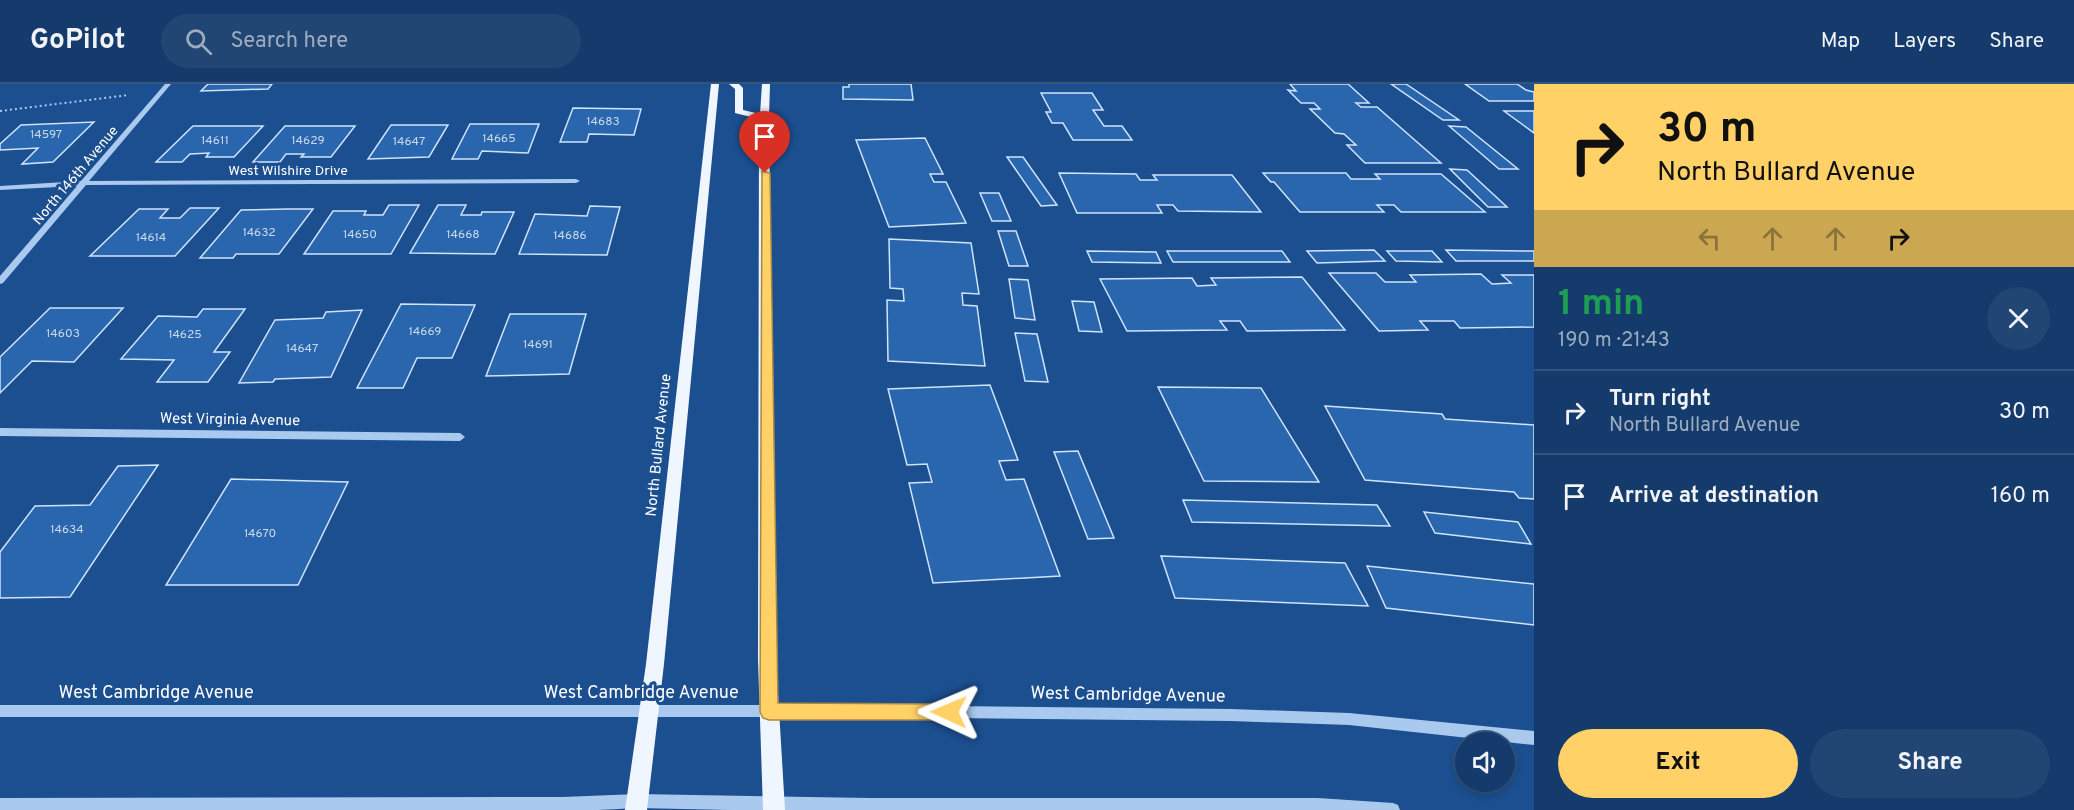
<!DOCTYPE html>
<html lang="en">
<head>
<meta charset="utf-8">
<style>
	body { margin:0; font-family:Overpass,sans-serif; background:#214673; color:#f1f3f6; height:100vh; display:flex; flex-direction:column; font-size:22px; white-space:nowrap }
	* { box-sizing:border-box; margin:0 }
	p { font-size:20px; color:#9dadc1 }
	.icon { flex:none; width:33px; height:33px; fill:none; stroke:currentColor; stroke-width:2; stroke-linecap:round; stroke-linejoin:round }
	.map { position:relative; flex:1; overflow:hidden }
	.sheet { display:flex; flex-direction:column; background:#143b6b; width:540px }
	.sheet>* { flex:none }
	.guide { background:#ffd166; color:#111; overflow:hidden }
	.fabs { position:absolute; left:1455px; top:648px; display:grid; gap:12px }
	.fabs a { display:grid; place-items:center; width:60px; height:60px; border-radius:50%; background:#143b6b; box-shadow:0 3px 9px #0003,0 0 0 2px #33557e; font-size:30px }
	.pin { position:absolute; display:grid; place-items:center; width:51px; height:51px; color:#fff; margin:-62px -26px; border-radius:50% 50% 50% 0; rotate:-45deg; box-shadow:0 0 6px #0007 }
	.pin .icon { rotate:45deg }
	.me { position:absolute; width:66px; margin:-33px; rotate:271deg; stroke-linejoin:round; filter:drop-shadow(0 0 4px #0008) }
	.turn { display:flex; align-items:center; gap:21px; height:126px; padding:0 24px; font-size:27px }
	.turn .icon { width:78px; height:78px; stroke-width:2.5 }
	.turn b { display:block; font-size:42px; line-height:51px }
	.lanes { display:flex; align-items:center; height:57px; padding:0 24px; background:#0003; justify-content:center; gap:30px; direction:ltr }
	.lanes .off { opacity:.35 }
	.round { display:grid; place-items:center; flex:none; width:63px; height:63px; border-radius:32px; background:#214673 }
	.overview { display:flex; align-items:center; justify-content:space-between; height:102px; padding:0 24px }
	h1 { font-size:36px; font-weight:700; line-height:45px; color:#1e9e55 }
	.primary-button { display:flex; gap:12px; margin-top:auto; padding:12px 24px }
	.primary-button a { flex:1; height:69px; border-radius:36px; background:#ffd166; color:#111; font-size:24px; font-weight:700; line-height:69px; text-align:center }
	.primary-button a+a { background:#214673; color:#f1f3f6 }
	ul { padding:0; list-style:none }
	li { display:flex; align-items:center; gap:18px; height:84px; padding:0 24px; border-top:2px solid #33557e }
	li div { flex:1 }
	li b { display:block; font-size:22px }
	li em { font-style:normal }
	header { display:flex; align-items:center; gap:36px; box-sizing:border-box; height:84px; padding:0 30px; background:#143b6b; border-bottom:2px solid #33557e }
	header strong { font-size:28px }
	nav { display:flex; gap:33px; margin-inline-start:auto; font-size:21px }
	.search { width:420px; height:54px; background:#214673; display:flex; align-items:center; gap:15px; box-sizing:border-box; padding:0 21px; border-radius:33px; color:#9dadc1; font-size:22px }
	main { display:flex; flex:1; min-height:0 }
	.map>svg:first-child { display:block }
</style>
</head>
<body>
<header>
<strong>GoPilot</strong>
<div class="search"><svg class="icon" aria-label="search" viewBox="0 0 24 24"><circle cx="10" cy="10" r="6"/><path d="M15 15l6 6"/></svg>Search here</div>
<nav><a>Map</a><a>Layers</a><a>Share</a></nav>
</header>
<main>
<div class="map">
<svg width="1534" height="726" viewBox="0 0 1534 726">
	<rect width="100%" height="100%" fill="#1b4f8f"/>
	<path fill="#2a66ad" stroke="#cfe3fa" stroke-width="1.5" d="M208 0H272L268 5 201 7Z
		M849 0H911L913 16 843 15V3H849Z
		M1290 0H1348L1369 19H1356L1361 23H1377L1441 79H1365L1347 61H1356L1344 50 1335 49 1310 25H1320L1314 19H1301L1288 6 1296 7Z
		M1391 0H1406L1459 36H1443Z
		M1465 0H1517L1526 6 1534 8V17H1489Z
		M1041 9H1092L1103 26H1093L1104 42H1122L1132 56H1073L1063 39H1052L1046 28H1051Z
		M573 24 641 25 634 51 589 50 587 58H560Z
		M1504 27H1534V49Z
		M94 38 53 78 22 80 38 64 0 66V60L21 41Z
		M470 40H539L528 69 482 67 478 75H452Z
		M391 41H448L429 73 368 75Z
		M193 42H263L234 73H206L209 69 190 70 182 78H156Z
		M285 42H355L331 73H301L304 70H286L280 78H253Z
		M1449 42 1466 43 1518 85H1499Z
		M925 54 943 90H930L934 98H946L966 139 889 143 856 56Z
		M1007 73H1023L1057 121 1041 122Z
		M1450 85 1467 86 1507 123H1488Z
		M1059 89 1136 90 1140 96H1157L1153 91H1232L1261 128 1178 127 1173 121H1157L1162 129H1077Z
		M1263 89H1346L1351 95H1380L1375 90H1441L1485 128H1401L1394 121H1377L1384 128H1300L1274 98H1271Z
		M980 109H999L1011 137H992Z
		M389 121H419L391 170H304L333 127H366L364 131H383Z
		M438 121H466L461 131H481L482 128H514L495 170 410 169Z
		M590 122 620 123 607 171 519 170 535 130 587 132Z
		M190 124H219L175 172H90L139 125H168L160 134H180Z
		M287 125H313L279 170H236L233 174H200L241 126Z
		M998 147H1016L1028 182H1009Z
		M889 155 971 159 979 210 962 209 963 221 977 222 985 282 888 277 887 216 904 217 903 205 890 204Z
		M1374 166 1385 177 1317 179 1307 167Z
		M1446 166 1534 167V177H1456Z
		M1087 167 1156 168 1161 179 1092 178Z
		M1167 167H1282L1290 178H1173Z
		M1387 167H1432L1442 178 1396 177Z
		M1329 189H1376L1385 198H1416L1410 191 1481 190 1492 200 1511 199 1502 191H1534V243L1460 244 1454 237H1420L1428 246 1379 247Z
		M1302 193 1345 246 1247 247 1240 237H1220L1227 246 1127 247 1100 195 1192 194 1197 202 1216 201 1211 194Z
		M1009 195 1028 196 1035 236 1015 234Z
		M1072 217 1094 218 1102 248 1079 247Z
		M401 220 475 221 452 274H417L403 304H357Z
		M50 224H123L74 278 32 277 0 309V273Z
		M203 225H245L214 268H230L208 298H157L174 276 121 275 158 232 197 233Z
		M362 226 331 293 275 295 273 298 239 299 275 236 323 234 326 228Z
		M510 230H586L569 290 486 292Z
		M1015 249 1037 250 1048 298 1025 297Z
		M990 301 1018 376 999 377 1006 396 1024 395 1060 492 933 499 909 399 932 398 927 380 907 381 888 305Z
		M1158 303 1261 304 1319 398 1204 397Z
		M1325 322 1442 330 1445 335 1534 341V415L1519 414 1514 408 1365 396Z
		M1078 367 1114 454 1088 455 1054 368Z
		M158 381 70 513 0 514V468L35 422 90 421 118 382Z
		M231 395 348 398 298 501H166Z
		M1183 416 1377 421 1390 442 1192 438Z
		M1424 428 1518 438 1531 460 1435 449Z
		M1161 472 1345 479 1368 522 1175 514Z
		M1367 482 1534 500V541L1386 524Z"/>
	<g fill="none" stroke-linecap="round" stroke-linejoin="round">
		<path stroke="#a9c9ee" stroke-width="2" stroke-dasharray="2 3" stroke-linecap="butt" d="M0 27 129 11"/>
		<path fill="#a9c9ee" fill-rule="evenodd" d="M165 0H171L89 97 576 95 580 97 576 99 86 101 3 199 0 200V192L77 102 0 106V102L81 97Z
			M0 344 460 349 465 353 460 357 0 352Z
			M0 621H855L1231 625 1349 629 1534 647V661L1349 641 1231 637 855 633H0Z
			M638 710 870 714H1318L1393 719 1398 721 1400 726H729L638 724 598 726H0V714L562 713Z"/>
		<path fill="#f0f6ff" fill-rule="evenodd" d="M711 0H719L664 580 647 726H625L646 580Z
			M729 0H739L743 4V26L760 30 762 0H770L769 33 776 575 785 726H763L758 575 759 35 735 29V5Z"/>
	</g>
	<path fill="#ffd166" stroke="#a68842" stroke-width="1.5" d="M762 87 770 89 778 619 949 620 955 622 958 628 955 634 949 636H769L763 634 760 628Z"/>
	<g text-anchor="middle" stroke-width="6" stroke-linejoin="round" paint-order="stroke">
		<g font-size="12" fill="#cad9ea">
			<text x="603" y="41">14683</text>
			<text x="46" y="54">14597</text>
			<text x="499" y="58">14665</text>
			<text x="215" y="60">14611</text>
			<text x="308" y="60">14629</text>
			<text x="409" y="61">14647</text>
			<text x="259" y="152">14632</text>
			<text x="360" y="154">14650</text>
			<text x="463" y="154">14668</text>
			<text x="570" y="155">14686</text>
			<text x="151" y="157">14614</text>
			<text x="425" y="251">14669</text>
			<text x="63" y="253">14603</text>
			<text x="185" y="254">14625</text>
			<text x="538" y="264">14691</text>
			<text x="302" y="268">14647</text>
			<text x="67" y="449">14634</text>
			<text x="260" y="453">14670</text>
		</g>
		<g font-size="14" fill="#fff" stroke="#1b4f8f">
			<text x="288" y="91">West Wilshire Drive</text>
			<text transform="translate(75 91) rotate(-50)" y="5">North 146th Avenue</text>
		</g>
		<g font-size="15" fill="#fff" stroke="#1b4f8f">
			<text transform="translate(230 335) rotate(1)" y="5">West Virginia Avenue</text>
			<text transform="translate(658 361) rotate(-84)" y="5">North Bullard Avenue</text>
		</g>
		<g font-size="18" fill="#fff" stroke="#1b4f8f">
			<text x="156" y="614">West Cambridge Avenue</text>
			<text x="641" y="614">West Cambridge Avenue</text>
			<text transform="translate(1128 610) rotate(1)" y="6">West Cambridge Avenue</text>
		</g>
	</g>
</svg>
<div class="fabs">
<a><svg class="icon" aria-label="sound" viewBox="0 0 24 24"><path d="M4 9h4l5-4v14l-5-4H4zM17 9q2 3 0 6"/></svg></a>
</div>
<div class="pin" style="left:765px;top:89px;background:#d93025"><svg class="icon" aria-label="arrive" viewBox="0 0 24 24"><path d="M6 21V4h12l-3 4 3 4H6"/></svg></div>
<svg class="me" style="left:949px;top:628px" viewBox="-20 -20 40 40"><path d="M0-17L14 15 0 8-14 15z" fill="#ffd166" stroke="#fff" stroke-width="4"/></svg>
</div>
<section class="sheet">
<div class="guide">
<div class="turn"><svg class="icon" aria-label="right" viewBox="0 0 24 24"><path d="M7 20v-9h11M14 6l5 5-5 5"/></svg><div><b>30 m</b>North Bullard Avenue</div></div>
<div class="lanes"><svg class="icon off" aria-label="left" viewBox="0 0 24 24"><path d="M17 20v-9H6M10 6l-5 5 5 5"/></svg><svg class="icon off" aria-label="ahead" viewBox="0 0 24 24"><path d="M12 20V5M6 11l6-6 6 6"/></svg><svg class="icon off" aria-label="ahead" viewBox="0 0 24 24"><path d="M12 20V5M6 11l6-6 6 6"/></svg><svg class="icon" aria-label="right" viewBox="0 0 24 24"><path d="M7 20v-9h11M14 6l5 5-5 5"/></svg></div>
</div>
<div class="overview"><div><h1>1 min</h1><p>190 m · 21:43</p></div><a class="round"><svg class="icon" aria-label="close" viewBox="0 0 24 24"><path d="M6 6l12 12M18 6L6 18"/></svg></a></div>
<ul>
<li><svg class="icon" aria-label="right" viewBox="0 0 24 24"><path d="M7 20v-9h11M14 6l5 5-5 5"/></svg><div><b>Turn right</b><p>North Bullard Avenue</p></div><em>30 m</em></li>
<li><svg class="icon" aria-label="arrive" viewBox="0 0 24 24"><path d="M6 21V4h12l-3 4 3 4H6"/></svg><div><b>Arrive at destination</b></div><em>160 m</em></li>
</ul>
<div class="primary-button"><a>Exit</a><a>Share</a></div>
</section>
</main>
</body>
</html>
